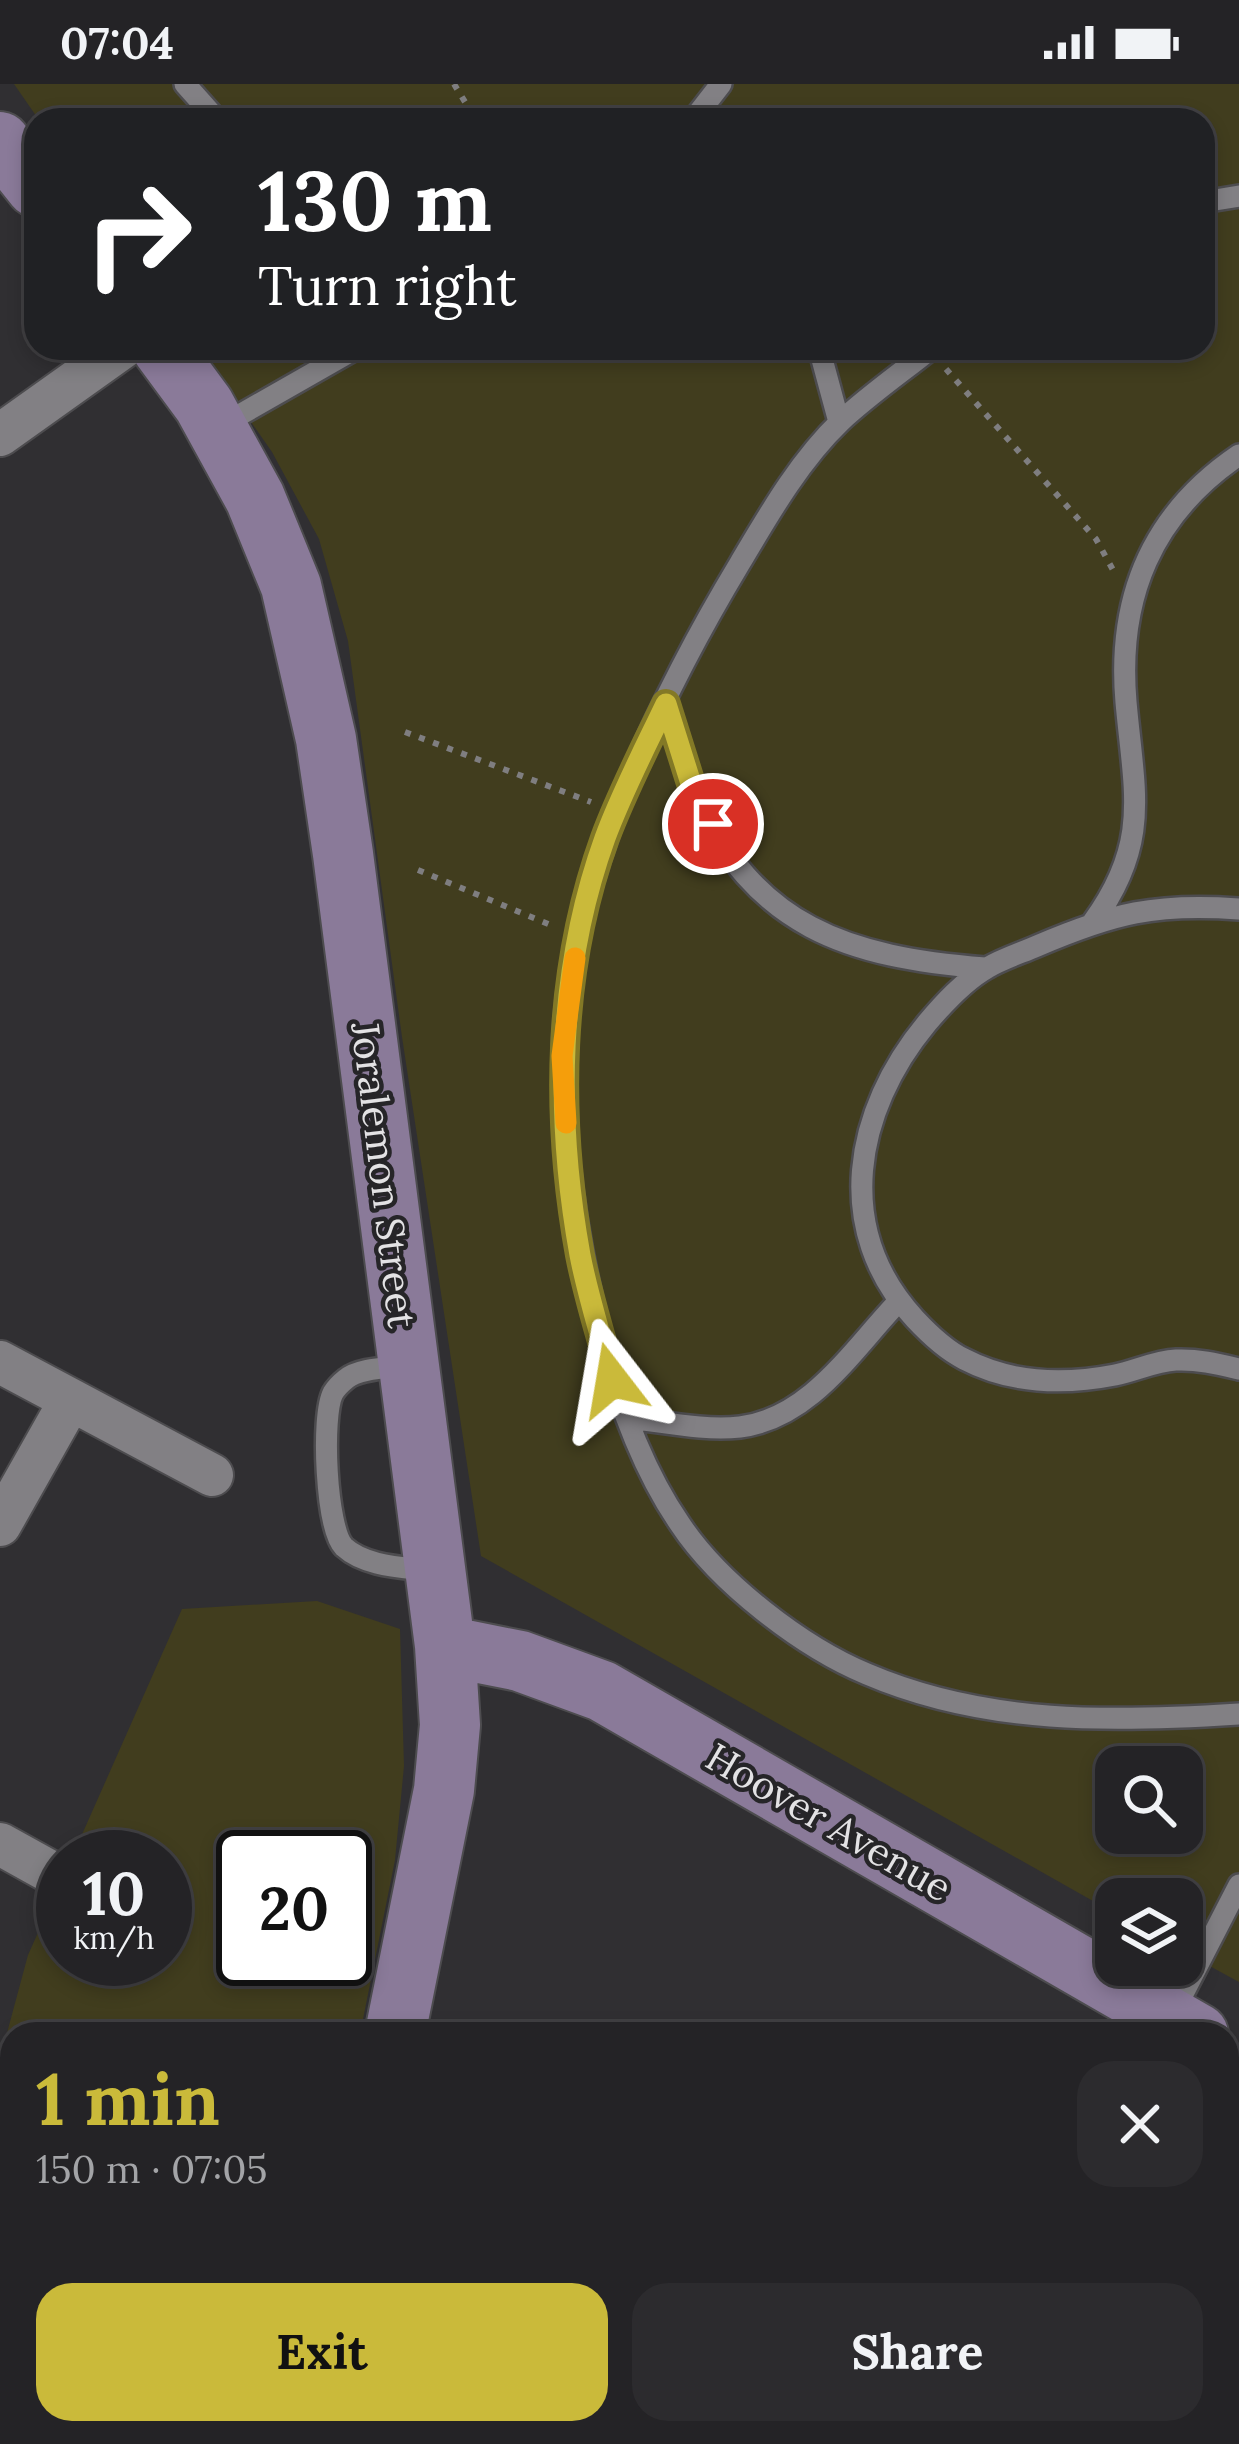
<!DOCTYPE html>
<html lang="en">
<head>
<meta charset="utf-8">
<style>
	body { margin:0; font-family:Lora,serif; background:#2c2b2e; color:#f1f3f6; height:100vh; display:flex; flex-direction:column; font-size:45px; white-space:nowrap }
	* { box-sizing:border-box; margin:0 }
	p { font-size:39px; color:#a3a4a7 }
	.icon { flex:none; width:66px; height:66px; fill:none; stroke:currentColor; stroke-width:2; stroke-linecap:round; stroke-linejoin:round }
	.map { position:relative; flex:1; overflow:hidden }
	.side { position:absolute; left:0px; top:1938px; width:1239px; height:423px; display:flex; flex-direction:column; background:#242326; border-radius:36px 36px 0 0; box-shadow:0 6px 18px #0003,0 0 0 3px #414043 }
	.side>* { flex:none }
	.guide { position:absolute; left:24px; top:24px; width:1191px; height:252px; border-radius:36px; box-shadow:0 6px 18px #0003,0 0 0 3px #414043; background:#202124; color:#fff; overflow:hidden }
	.buttons { position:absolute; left:1095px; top:1662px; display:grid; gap:24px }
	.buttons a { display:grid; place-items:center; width:108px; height:108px; border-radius:24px; background:#242326; box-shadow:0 6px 18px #0003,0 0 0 3px #414043; font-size:60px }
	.speed { position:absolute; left:36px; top:1746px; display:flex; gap:24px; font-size:60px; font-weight:700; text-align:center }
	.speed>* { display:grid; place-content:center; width:156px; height:156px; border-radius:50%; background:#242326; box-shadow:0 6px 18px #0003,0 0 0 3px #414043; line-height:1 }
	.speed small { font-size:30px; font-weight:400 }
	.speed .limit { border:6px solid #111; border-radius:18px; background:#fff; color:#111 }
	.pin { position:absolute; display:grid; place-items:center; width:102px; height:102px; color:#fff; margin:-51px; border:6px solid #fff; border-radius:50%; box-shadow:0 3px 12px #0007 }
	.me { position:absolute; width:132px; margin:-66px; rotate:346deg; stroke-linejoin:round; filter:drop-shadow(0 0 9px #0008) }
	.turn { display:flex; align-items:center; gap:42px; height:252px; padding:0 36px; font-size:54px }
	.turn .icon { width:156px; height:156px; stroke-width:2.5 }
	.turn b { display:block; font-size:84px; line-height:102px }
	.round { display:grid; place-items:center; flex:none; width:126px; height:126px; border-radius:36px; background:#2c2b2e }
	.head { display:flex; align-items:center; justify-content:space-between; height:204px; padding:0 36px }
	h1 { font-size:72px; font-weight:700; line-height:90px; color:#caba3a }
	.action { display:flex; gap:24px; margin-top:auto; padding:24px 36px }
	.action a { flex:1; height:138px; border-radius:36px; background:#caba3a; color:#111; font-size:48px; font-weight:700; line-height:138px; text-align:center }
	.action a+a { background:#2c2b2e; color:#f1f3f6 }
	.status { display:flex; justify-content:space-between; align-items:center; height:84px; padding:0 60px; background:#242326; direction:ltr }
	.status svg { height:33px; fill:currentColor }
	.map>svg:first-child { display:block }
</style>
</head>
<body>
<div class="status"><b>07:04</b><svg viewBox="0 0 49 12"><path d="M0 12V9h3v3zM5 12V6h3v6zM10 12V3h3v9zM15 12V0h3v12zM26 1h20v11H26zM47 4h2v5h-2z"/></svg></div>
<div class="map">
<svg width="1239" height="2360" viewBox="0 0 1239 2360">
	<rect width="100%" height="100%" fill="#302f32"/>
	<path fill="#413d1e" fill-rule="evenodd" d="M14 0H1239V1898L1182 1867V1815H1116V1830L481 1472 402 953 348 557 319 455 272 368 199 264H1203V36H39ZM1116 1683H1182V1749H1116Z
		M317 1517 400 1545 404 1682 395 1776 360 1950H12V2349H211L207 2360H0V1975L28 1871 63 1793V1875H165V1773H72L182 1525ZM243 1773H345V1875H243Z"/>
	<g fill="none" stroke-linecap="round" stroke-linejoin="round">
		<g stroke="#4d4c4f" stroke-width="26">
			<path id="lane" d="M185 0 217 36
				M693 36 721 0
				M1203 118 1239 112
				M819 264 839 338
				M932 264C902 288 869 311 841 337 800 376 769 430 740 479 657 617 563 812 563 976 563 1070 578 1162 601 1253 618 1317 642 1385 680 1440 719 1499 802 1563 867 1590 986 1641 1113 1638 1239 1630
				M222 341 357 264
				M666 620C675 649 682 680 694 708 754 844 848 873 985 884
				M1239 825C1155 819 1114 829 1037 862 1021 869 1002 875 987 884 964 897 944 919 927 939 854 1027 832 1145 915 1235 929 1250 946 1266 964 1275 1010 1299 1064 1301 1115 1291 1135 1287 1155 1277 1176 1276 1198 1275 1218 1280 1239 1285
				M1093 838C1151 758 1134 708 1126 618 1117 513 1152 430 1239 371
				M408 1281C390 1284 359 1284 346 1295 341 1299 336 1304 333 1309 321 1332 326 1445 344 1463 366 1483 404 1483 432 1487
				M627 1334C664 1338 704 1347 740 1343 811 1334 853 1265 899 1217
				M1173 1929 1239 1801"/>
		</g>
		<g stroke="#4d4c4f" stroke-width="46">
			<path id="street" d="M0 351 122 264
				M0 1278 212 1391
				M0 1441 70 1317
				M0 1760 47 1786
				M1227 2325 1239 2332
				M364 2349 383 2360"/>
		</g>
		<g stroke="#4d4c4f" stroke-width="64">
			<path id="secondary" d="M0 58 36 103
				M162 264 204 321 255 414 291 502 326 655 343 770 445 1562 450 1641 444 1706 395 1950
				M445 1562 520 1577 602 1607 1198 1950
				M241 2360 246 2349"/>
		</g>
		<path stroke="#7f7e80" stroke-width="6" stroke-dasharray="6 9" stroke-linecap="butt" d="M454 0 476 36
			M946 285 1096 455 1113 486
			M405 648 591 718
			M418 786 553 842"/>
		<use href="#lane" stroke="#828084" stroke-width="21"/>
		<use href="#street" stroke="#828084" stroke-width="42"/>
		<use href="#secondary" stroke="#8a7a99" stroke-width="60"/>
	</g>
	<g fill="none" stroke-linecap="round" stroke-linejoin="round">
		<g stroke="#837926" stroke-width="30">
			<path id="route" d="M612 1296C602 1254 588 1213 580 1171 555 1033 557 887 605 754 622 708 645 664 666 620L694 709 713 740"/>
		</g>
		<use href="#route" stroke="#caba3a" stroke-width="21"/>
		<path stroke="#f59e0b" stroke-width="21" d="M566 1039 562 972 575 874"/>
	</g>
	<g text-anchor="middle" stroke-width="9" stroke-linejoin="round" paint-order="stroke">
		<g font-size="39" fill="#e3e2e4" stroke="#262528">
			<text transform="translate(384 1091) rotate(83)" y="14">Joralemon Street</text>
			<text transform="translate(829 1738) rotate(30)" y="14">Hoover Avenue</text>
		</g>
	</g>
</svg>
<div class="buttons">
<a><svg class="icon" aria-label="search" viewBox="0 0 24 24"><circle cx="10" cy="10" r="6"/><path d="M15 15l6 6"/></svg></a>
<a><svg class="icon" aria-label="layers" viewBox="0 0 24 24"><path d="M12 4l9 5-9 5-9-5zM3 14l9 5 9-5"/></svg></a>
</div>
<div class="speed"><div>10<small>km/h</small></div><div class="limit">20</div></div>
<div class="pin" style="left:713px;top:740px;background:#d93025"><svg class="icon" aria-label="arrive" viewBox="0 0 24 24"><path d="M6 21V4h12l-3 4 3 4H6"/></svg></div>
<svg class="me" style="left:612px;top:1296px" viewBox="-20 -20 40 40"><path d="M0-17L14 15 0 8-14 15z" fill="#caba3a" stroke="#fff" stroke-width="4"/></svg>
<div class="guide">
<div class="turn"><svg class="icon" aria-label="right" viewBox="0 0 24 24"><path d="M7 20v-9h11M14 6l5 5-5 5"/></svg><div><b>130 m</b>Turn right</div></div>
</div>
<section class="side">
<div class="head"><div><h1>1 min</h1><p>150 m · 07:05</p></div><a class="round"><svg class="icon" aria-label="close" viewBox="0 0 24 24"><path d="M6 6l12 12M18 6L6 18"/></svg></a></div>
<div class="action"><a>Exit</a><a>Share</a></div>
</section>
</div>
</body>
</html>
